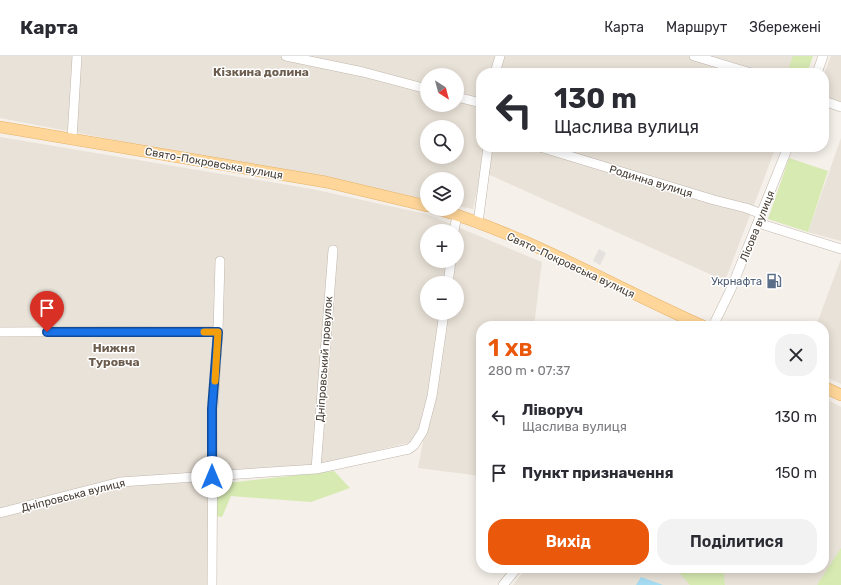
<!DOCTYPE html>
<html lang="uk">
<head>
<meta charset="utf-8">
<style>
	body { margin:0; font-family:Rubik,sans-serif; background:#f2f2f3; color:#2b2b33; height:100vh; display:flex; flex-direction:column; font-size:15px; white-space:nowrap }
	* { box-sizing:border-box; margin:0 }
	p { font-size:13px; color:#7c7c81 }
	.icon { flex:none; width:22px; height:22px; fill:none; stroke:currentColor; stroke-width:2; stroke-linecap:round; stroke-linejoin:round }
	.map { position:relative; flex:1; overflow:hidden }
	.drawer { position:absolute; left:476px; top:265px; width:353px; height:252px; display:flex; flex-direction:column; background:#fff; border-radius:16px; box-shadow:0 2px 10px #0003 }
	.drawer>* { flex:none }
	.top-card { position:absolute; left:476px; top:12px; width:353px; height:84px; border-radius:16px; box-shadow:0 2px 10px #0003; background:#fff; color:#2b2b33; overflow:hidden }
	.needle { width:26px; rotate:144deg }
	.controls { position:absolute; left:420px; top:12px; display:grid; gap:8px }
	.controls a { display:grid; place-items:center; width:44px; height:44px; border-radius:50%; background:#fff; box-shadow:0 2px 10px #0003; font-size:20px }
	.pin { position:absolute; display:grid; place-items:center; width:34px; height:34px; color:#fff; margin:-41px -17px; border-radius:50% 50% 50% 0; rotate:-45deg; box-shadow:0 0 4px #0007 }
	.pin .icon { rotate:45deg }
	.me { position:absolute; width:44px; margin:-22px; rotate:0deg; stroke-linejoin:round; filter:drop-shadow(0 0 3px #0008) }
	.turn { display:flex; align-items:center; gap:14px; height:84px; padding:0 12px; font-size:18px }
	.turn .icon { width:52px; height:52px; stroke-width:2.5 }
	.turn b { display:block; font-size:28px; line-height:34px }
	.round { display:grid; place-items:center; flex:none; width:42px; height:42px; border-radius:16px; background:#f2f2f3 }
	.head { display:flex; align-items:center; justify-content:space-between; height:68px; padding:0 12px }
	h1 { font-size:24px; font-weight:600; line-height:30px; color:#ea580c }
	.primary-button { display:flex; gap:8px; margin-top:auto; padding:8px 12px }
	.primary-button a { flex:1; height:46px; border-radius:16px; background:#ea580c; color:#fff; font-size:16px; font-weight:600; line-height:46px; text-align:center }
	.primary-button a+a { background:#f2f2f3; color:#2b2b33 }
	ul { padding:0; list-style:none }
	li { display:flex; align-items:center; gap:12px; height:56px; padding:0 12px }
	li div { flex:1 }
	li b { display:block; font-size:15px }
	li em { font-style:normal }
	header { display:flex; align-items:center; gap:24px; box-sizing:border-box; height:56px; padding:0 20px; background:#fff; border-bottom:1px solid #e1e1e2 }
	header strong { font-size:19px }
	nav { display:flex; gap:22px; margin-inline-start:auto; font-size:14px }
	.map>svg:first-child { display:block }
</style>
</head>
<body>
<header>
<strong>Карта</strong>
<nav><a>Карта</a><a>Маршрут</a><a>Збережені</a></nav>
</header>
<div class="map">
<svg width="841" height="529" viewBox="0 0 841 529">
	<rect width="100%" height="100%" fill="#f5f0ea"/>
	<path fill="#e9e2d8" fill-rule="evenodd" d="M0 0H811L805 17H481V91H776L725 225 481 115 473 153 457 150V123H427V144L0 62ZM427 19H457V49H427ZM427 71H457V101H427Z
		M831 0H841V46L824 41V18Z
		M0 81 312 133 426 158 542 206 534 270H481V420L418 412 423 386H411L313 410 209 418 208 529H0ZM427 175H457V205H427ZM427 227H457V257H427Z
		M841 82V185L808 176Z
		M841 203V328L824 320V270H816Z
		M824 342 841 351V529H513L526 512H824Z"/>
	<path fill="#d7eab2" d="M793 0H813L807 17H787Z
		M789 102 828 115 808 176 768 163Z
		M334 415 350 432 311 446 231 440 222 461 215 460 216 437 227 436V427Z
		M841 492V529H817Z
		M675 512H723L725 529H690Z"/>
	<path fill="#e4e1de" d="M599 193 606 197 600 209 593 205Z"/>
	<path fill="#a6dcf2" d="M641 521 663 529H636Z"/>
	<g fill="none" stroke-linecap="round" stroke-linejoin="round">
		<g stroke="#c1b7ac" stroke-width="10">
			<path id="minor" d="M286 0 363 16 427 33
				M694 0 751 17
				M495 17 500 0
				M817 17 823 0
				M457 41 481 47
				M824 45 841 51
				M72 83 77 0
				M540 91 714 144 746 152 762 158
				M478 167 488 91
				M758 167 841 193
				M454 175 457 159
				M448 227 451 205
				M713 270 731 233 788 91
				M0 276 218 275
				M316 413 333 194
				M0 457 120 426 316 413 409 393 414 389 423 375 432 340 444 257
				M212 529 213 353 218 275 220 205
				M503 529 517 512"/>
		</g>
		<g stroke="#e7b166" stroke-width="12">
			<path id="major" d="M0 71 326 126 427 150
				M438 153C530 181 615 231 703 270
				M824 331 841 339"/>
		</g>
		<use href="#minor" stroke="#fff" stroke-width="9"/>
		<use href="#major" stroke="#ffd699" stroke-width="11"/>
	</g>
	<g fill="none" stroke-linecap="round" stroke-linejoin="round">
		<g stroke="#114b97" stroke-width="10">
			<path id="route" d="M47 276H218L212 353V421"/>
		</g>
		<use href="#route" stroke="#1a73e8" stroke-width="7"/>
		<path stroke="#f59e0b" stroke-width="7" d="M204 276H218L215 325"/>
	</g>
	<defs>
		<g id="fuel-bare" transform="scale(1.2)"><path d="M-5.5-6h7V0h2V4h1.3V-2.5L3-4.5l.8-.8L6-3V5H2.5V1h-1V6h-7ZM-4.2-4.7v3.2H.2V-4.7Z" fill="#5c6f8a" stroke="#fff" stroke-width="2.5" paint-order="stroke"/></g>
	</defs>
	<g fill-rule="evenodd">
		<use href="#fuel-bare" x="774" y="225"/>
	</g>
	<g text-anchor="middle" stroke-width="3" stroke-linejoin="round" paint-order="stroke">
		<g font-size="11" fill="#494037" stroke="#fff">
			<text transform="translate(214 107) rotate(10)" y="4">Свято-Покровська вулиця</text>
			<text transform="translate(651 125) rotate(17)" y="4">Родинна вулиця</text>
			<text transform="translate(757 170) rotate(-68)" y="4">Лісова вулиця</text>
			<text transform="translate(571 209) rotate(25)" y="4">Свято-Покровська вулиця</text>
			<text transform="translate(324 303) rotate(-86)" y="4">Дніпровський провулок</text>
			<text transform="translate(73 439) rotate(-14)" y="4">Дніпровська вулиця</text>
		</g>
		<g font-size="11" fill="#4e5e75" stroke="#fff" text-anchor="end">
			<text x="762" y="229">Укрнафта</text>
		</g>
		<g font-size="12" font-weight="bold" fill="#6c5d4e" stroke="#fff">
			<text x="261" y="20">Кізкина долина</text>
			<text x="114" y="296">Нижня<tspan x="114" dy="14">Туровча</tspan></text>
		</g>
	</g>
</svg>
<div class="controls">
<a><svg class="needle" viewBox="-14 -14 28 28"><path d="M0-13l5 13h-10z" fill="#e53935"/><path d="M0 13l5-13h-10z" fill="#7c7c81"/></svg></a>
<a><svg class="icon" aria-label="search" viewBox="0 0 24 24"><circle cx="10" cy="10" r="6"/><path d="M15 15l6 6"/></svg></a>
<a><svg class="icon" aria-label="layers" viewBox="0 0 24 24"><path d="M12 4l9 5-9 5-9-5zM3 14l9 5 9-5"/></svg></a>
<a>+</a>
<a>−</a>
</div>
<div class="pin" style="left:47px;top:276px;background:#d93025"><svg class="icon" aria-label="arrive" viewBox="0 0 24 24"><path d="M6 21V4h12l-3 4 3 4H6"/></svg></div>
<svg class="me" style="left:212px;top:421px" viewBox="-20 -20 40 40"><circle r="19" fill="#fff"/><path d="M0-13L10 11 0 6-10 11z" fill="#1a73e8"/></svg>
<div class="top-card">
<div class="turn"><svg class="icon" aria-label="left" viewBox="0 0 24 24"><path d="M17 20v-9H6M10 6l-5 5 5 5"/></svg><div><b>130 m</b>Щаслива вулиця</div></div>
</div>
<section class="drawer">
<div class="head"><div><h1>1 хв</h1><p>280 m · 07:37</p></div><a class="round"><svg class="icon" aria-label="close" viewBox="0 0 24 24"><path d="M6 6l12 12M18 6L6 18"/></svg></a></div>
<ul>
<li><svg class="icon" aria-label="left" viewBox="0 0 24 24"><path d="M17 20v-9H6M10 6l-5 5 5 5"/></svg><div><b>Ліворуч</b><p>Щаслива вулиця</p></div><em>130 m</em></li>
<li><svg class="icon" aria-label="arrive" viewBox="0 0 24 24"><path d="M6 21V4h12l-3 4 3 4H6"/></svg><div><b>Пункт призначення</b></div><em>150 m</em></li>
</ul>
<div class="primary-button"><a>Вихід</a><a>Поділитися</a></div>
</section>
</div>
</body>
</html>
